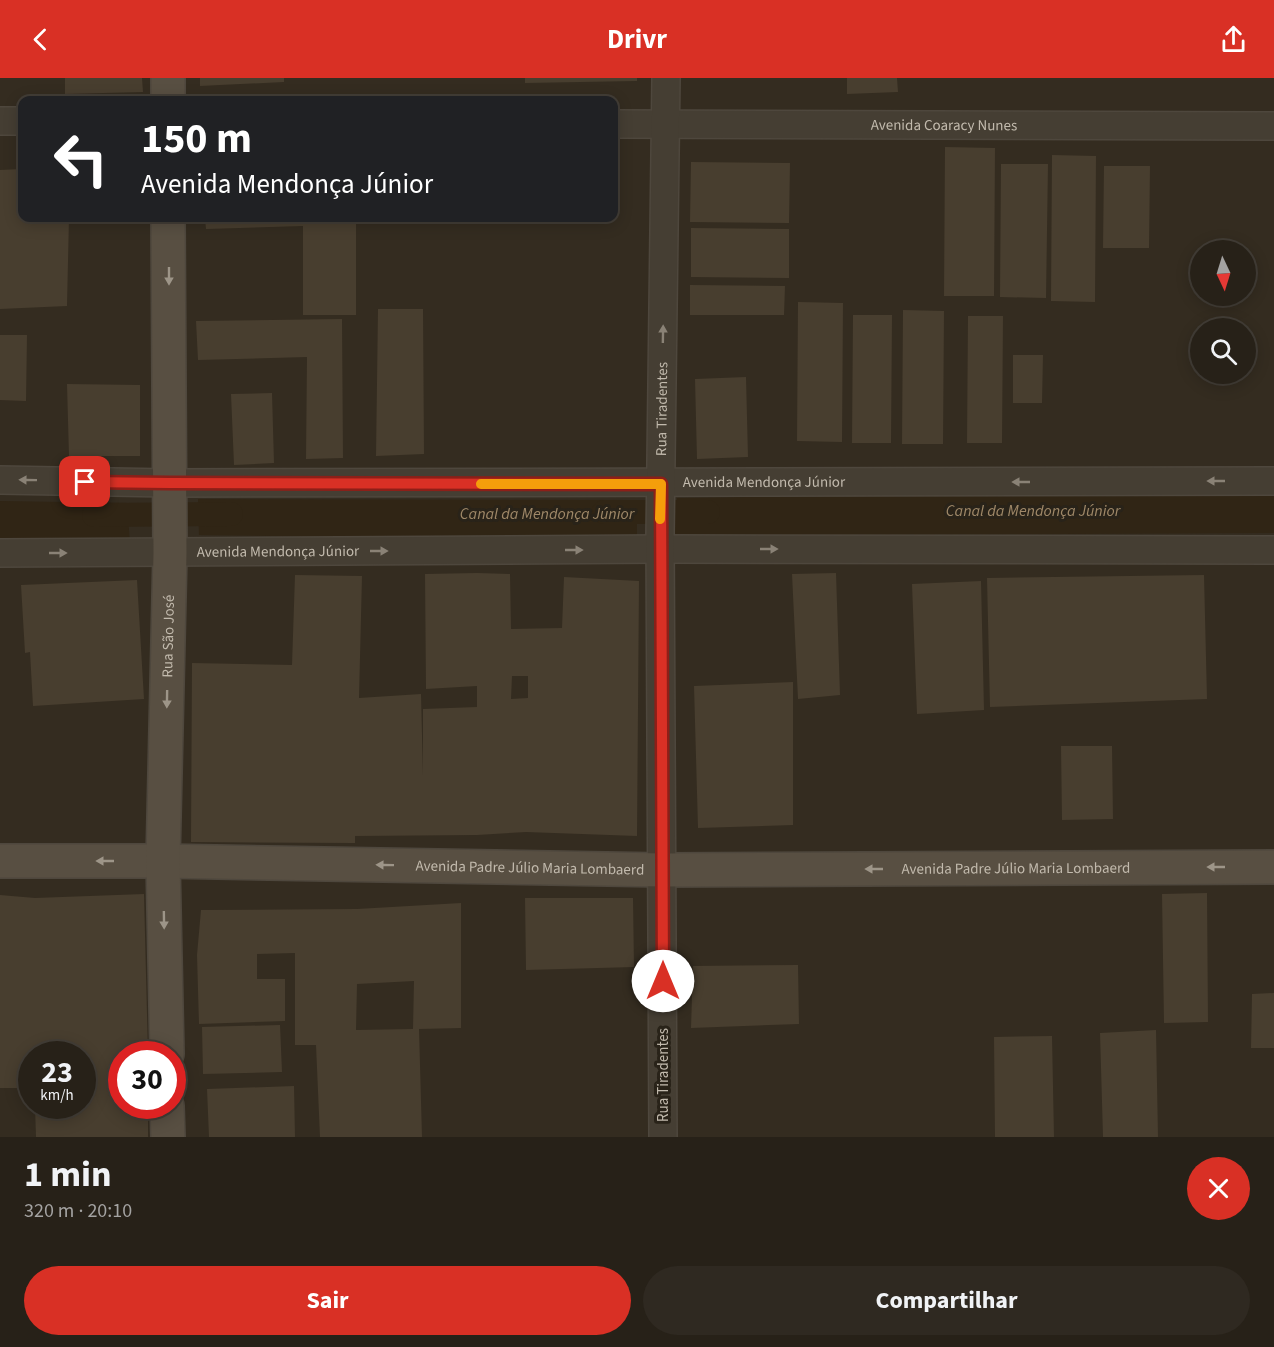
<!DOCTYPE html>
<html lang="pt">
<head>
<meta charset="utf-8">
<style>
	body { margin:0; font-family:"Source Sans 3",sans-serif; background:#2f2921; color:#f1f3f6; height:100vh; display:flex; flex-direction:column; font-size:22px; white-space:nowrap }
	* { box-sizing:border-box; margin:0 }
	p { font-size:20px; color:#a4a3a2 }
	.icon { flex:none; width:33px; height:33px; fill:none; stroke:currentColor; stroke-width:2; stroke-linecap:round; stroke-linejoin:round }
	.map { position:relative; height:1059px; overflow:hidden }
	.drawer { display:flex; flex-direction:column; background:#272118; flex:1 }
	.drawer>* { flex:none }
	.hud { position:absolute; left:18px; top:18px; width:600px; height:126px; border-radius:12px; box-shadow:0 3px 15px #0003,0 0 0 2px #433e37; background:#202124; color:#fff; overflow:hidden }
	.needle { width:39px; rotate:176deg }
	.controls { position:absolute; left:1190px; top:162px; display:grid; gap:12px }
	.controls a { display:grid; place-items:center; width:66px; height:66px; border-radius:50%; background:#272118; box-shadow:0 3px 15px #0003,0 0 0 2px #433e37; font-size:30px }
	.speed { position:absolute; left:18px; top:963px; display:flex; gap:12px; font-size:30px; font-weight:700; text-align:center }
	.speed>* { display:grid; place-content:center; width:78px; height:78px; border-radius:50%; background:#272118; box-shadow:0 3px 15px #0003,0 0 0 2px #433e37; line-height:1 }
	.speed small { font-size:15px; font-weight:400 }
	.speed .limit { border:9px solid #d22; background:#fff; color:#111 }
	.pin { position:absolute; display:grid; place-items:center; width:51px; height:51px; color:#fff; margin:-26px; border-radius:12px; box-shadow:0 3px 9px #0006 }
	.me { position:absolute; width:66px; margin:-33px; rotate:0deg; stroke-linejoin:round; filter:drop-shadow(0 0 4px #0008) }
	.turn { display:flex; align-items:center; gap:21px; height:126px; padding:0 24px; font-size:27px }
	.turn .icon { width:78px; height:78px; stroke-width:2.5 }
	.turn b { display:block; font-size:42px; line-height:51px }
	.round { display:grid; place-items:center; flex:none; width:63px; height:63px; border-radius:32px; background:#2f2921 }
	.headline { display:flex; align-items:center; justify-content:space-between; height:102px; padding:0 24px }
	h1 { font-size:36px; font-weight:700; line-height:45px }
	.action { display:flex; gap:12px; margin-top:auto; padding:12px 24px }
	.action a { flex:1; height:69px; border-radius:36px; background:#d93025; color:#fff; font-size:24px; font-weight:700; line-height:69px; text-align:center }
	.action a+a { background:#2f2921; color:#f1f3f6 }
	header { display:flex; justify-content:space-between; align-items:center; height:78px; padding:0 24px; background:#d93025; color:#fff; font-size:27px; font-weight:700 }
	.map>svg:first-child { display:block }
</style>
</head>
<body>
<header><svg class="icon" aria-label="back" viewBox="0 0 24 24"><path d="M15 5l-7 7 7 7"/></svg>Drivr<svg class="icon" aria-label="share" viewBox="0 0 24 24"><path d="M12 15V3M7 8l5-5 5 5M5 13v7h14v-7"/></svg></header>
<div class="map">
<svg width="1274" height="1059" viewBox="0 0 1274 1059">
	<rect width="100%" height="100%" fill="#342c20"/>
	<path fill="#302515" d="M1274 412V455L674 458 677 420Z
		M198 421 637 422V463L199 457Z
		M0 423 127 425 130 465 0 463Z"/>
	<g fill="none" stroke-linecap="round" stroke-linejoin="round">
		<path stroke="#302515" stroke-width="24" d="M604 434H708
			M94 437 231 436"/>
	</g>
	<path fill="#483e2f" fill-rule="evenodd" d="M65 0H142L143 14 65 16Z
		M200 0H284V4L200 8Z
		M525 0H637V3L525 5Z
		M847 0H897L898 14 847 16Z
		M945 69 995 70 994 218H944Z
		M1052 77 1096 78 1095 224 1051 223Z
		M691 84 790 85 789 145 690 144Z
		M1001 86H1048L1046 220 1000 219Z
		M1104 88H1150L1149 170H1103Z
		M22 91V140H69L67 228 0 231V92Z
		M205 140H356V237H303V148L206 151Z
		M691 150 789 151V200L691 199Z
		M690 207 785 208 784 237H690Z
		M798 224 843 225 842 364 797 363Z
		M378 231H423L424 376 376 378Z
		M903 232 944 233 943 366H902Z
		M853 237H892L891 365H852Z
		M968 238H1003L1002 365H967Z
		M342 241 343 380 306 381 307 279 198 282 196 243Z
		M0 257H27L26 323 0 322Z
		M1013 277H1043L1042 325H1013Z
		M746 299 748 379 697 381 695 301Z
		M67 306 140 307V378H69Z
		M272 315 274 385 234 387 231 316Z
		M477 495 510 496 511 551 562 550 564 499 639 503 637 758 526 754 477 757 355 758V765L191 764 192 585 292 587 295 497 362 498 359 620 421 616 423 698V631L477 629V608L426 611 425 496ZM512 598H528V620L511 621Z
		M836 495 840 617 798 621 792 496Z
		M1204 497 1207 621 990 629 987 500Z
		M137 502 144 621 33 628 30 574 25 575 21 507Z
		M981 503 984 632 917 636 912 506Z
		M793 604V747L698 750 694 608Z
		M1061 668H1112L1113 741 1062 742Z
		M1207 815 1208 944 1164 945 1162 816Z
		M144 816 148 976H122V1028H148V1059H36L35 1028H82V976H32V1010H0V817L35 820Z
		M525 820H633L634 889 526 892Z
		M461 825V950L419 951 422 1059H320L316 967H295V875L257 876V901H285V943L199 946 197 877 201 832 357 831ZM414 903 413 951 356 952 357 906Z
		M798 887 799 946 691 950 693 888Z
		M1274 915V970H1251L1252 916Z
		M280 947 282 994 203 996 202 949Z
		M1156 952 1158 1059H1103L1100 955Z
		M1052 958 1054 1059H995L994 959Z
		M294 1008 295 1059H209L207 1011Z"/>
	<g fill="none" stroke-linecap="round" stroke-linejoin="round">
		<g stroke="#4e473d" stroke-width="30">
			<g id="street">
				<path d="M0 43H22"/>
				<path id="s1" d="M614 46 1274 48"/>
				<path id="s2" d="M0 402 169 405 1274 403"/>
				<path id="s3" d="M0 475 660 471 1274 472"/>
				<path id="s4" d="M663 1059 660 459 666 0"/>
			</g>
		</g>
		<g stroke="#4e473d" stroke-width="36">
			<g id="secondary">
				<path d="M168 0V22"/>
				<path id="s5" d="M0 783H163L663 792 1274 789"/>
				<path id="s6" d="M167 976 163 783 170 475 168 140"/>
				<path d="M167 1028 168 1059"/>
			</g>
		</g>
		<use href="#street" stroke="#453e33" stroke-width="27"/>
		<use href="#secondary" stroke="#584f42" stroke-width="33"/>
	</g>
	<defs><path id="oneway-solid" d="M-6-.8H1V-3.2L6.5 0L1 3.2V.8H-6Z" transform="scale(1.5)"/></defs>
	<g fill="#9d9588">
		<use href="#oneway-solid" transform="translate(169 198) rotate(90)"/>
		<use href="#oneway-solid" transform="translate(167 621) rotate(91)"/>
		<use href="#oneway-solid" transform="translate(105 783) rotate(-180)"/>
		<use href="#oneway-solid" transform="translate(385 787) rotate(-179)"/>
		<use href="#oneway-solid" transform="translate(1216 789) rotate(180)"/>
		<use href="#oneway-solid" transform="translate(874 791) rotate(180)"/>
		<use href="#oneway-solid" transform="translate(164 842) rotate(89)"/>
	</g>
	<g fill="#8a8276">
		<use href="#oneway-solid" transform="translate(663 256) rotate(-89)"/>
		<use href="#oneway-solid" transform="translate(28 402) rotate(-179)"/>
		<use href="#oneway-solid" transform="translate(1216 403) rotate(180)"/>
		<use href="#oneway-solid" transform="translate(1021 404) rotate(180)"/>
		<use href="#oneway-solid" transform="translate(769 471)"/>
		<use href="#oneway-solid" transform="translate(574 472)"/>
		<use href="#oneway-solid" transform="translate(379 473)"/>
		<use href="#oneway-solid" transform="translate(58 475)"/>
	</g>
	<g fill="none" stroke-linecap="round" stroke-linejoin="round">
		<g stroke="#8d1f18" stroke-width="15">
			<path id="route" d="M85 404 169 405 661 406 663 903"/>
		</g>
		<use href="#route" stroke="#d93025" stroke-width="10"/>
		<path stroke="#f59e0b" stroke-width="10" d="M481 406H661L660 441"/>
	</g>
	<g text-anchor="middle" stroke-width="6" stroke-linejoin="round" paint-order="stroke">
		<g font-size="15" fill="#c2baad" stroke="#292319">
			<text dy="5" stroke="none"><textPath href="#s1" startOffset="330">Avenida Coaracy Nunes</textPath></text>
			<text dy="5" stroke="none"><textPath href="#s4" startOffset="728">Rua Tiradentes</textPath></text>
			<text dy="5" stroke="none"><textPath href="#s2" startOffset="764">Avenida Mendonça Júnior</textPath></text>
			<text dy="5" stroke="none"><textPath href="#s3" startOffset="278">Avenida Mendonça Júnior</textPath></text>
			<text dy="5" stroke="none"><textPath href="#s6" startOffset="418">Rua São José</textPath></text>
			<text dy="5" stroke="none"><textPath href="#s5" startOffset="530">Avenida Padre Júlio Maria Lombaerd</textPath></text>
			<text dy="5" stroke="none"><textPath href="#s5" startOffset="1016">Avenida Padre Júlio Maria Lombaerd</textPath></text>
			<text transform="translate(663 997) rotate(-90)" y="5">Rua Tiradentes</text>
		</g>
		<g font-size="16" font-style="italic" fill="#9f8868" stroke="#292319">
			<text x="1033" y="438">Canal da Mendonça Júnior</text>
			<text x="547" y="441">Canal da Mendonça Júnior</text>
		</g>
	</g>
</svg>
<div class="controls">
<a><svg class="needle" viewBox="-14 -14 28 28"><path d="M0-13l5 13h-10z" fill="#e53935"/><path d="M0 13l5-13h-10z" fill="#a4a3a2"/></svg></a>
<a><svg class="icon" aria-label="search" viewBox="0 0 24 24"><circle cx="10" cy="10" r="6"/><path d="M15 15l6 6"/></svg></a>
</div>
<div class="speed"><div>23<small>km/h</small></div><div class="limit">30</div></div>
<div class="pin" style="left:85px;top:404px;background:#d93025"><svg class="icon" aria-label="arrive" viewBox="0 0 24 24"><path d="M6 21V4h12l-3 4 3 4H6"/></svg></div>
<svg class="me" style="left:663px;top:903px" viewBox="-20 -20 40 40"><circle r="19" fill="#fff"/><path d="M0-13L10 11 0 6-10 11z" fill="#d93025"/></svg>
<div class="hud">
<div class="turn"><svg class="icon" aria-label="left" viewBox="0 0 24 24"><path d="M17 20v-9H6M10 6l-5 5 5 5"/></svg><div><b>150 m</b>Avenida Mendonça Júnior</div></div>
</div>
</div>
<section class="drawer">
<div class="headline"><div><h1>1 min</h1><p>320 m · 20:10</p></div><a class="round" style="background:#d93025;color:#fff"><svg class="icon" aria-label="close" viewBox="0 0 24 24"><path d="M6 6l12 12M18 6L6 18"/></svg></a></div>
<div class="action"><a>Sair</a><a>Compartilhar</a></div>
</section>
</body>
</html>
